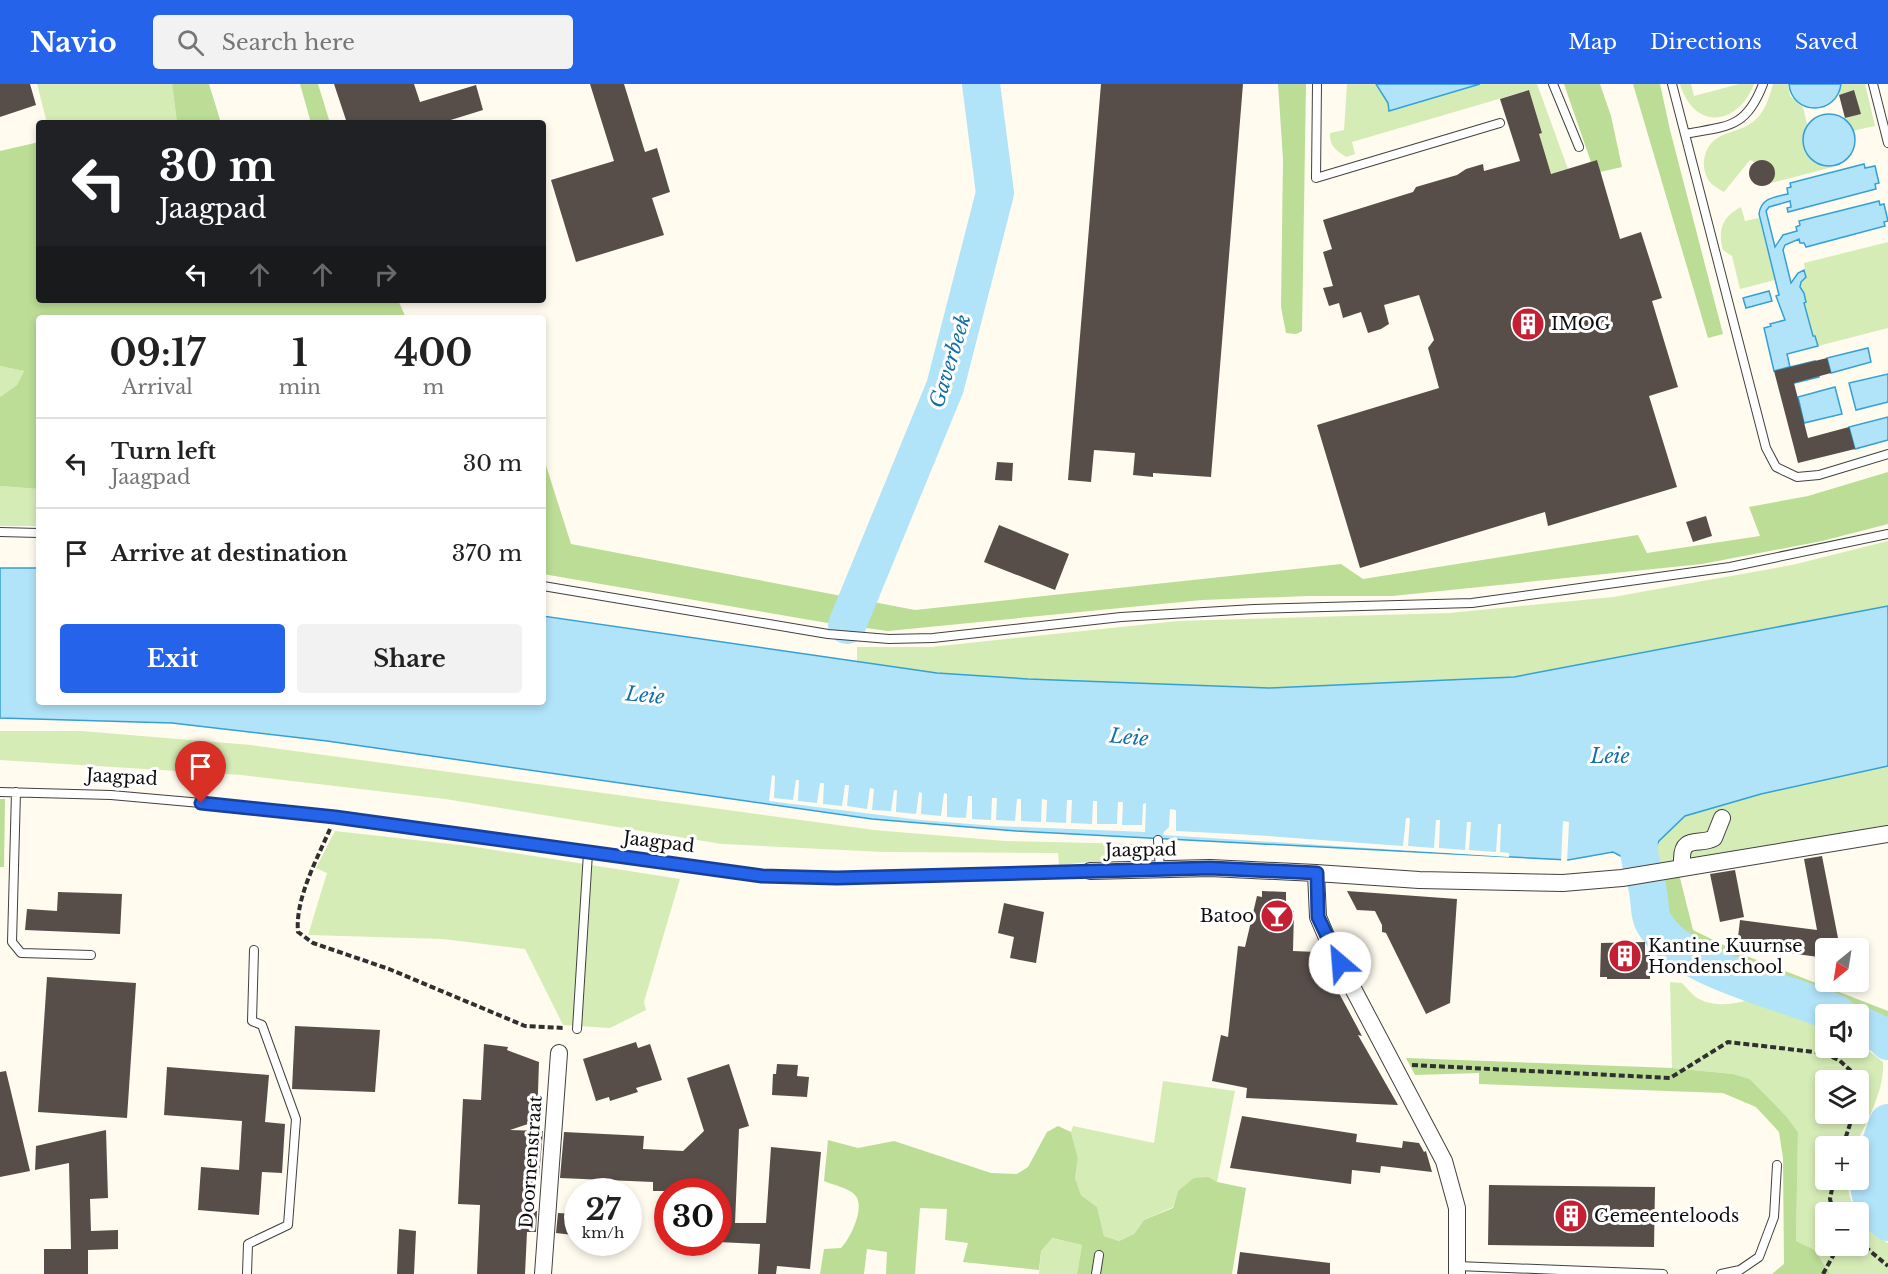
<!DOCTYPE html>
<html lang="en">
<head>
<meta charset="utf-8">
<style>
	body { margin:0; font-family:"Libre Baskerville",serif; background:#f2f2f2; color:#222; height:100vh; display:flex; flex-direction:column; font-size:22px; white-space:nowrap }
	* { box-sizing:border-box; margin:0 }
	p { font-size:20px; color:#767676 }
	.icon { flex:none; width:33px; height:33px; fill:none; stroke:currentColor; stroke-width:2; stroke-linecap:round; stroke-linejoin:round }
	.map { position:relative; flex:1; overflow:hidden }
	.details { position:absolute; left:36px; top:231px; width:510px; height:390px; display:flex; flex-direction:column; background:#fff; border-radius:6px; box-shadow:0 3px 9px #0003 }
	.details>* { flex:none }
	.top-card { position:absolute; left:36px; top:36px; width:510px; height:183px; border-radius:6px; box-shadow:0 3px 9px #0003; background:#202124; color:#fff; overflow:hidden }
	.needle { width:39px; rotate:210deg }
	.controls { position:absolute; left:1815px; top:854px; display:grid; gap:12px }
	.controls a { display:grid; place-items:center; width:54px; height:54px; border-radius:6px; background:#fff; box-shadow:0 3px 9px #0003; font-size:30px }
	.speed { position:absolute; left:564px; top:1094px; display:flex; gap:12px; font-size:30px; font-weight:700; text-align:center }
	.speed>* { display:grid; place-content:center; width:78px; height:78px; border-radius:50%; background:#fff; box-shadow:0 3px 9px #0003; line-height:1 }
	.speed small { font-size:15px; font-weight:400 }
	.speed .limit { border:9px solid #d22; background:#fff; color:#111 }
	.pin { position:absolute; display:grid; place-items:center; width:51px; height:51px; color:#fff; margin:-62px -26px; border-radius:50% 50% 50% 0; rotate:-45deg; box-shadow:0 0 6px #0007 }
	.pin .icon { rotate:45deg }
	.me { position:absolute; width:66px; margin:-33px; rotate:333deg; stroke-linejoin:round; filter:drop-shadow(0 0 4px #0008) }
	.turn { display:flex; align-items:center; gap:21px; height:126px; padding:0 24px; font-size:27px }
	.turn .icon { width:78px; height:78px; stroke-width:2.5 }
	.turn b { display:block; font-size:42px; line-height:51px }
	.lanes { display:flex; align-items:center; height:57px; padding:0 24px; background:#0003; justify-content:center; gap:30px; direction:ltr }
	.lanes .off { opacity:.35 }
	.eta { display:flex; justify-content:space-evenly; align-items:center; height:102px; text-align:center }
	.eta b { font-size:36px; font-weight:800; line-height:42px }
	.action { display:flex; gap:12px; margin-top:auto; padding:12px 24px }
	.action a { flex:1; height:69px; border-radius:6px; background:#2563eb; color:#fff; font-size:24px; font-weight:800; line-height:69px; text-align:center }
	.action a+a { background:#f2f2f2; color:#222 }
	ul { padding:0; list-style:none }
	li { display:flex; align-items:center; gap:18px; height:90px; padding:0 24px; border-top:2px solid #e0e0e0 }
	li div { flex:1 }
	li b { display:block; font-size:22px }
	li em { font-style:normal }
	header { display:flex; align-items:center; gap:36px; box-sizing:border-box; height:84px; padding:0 30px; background:#2563eb; color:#fff }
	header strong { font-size:28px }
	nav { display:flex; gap:33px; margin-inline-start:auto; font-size:21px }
	.search { width:420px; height:54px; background:#f2f2f2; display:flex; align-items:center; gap:15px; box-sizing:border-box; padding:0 21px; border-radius:6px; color:#767676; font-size:22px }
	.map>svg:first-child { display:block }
</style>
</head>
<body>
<header>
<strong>Navio</strong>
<div class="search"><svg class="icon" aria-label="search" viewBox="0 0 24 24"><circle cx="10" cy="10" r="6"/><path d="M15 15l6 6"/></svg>Search here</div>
<nav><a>Map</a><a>Directions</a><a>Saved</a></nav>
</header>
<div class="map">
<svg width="1888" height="1190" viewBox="0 0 1888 1190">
	<rect width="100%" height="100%" fill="#fffbef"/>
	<path fill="#d6ecb7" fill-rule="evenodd" d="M37 0H172L177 39H47Z
		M1347 0H1537L1568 85 1551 90 1546 74 1534 52 1542 49 1529 6 1352 58 1355 70 1346 73C1335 65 1330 63 1330 49L1344 46Z
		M1680 0H1691L1694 12 1739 0H1754C1738 42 1694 47 1680 0Z
		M1773 0H1788L1790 12 1803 23 1807 40C1797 63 1809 79 1833 83L1767 100C1775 96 1776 88 1772 81L1764 76 1754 78 1750 76 1724 108C1719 105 1713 102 1709 97 1700 84 1703 64 1716 55 1727 47 1742 47 1754 37 1765 28 1769 14 1773 0Z
		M1841 0H1865L1875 42 1852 47 1845 34 1860 30 1854 7 1839 11Z
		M1741 123 1745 137 1759 134 1775 196 1740 205 1732 172 1723 166C1717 146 1723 132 1741 123Z
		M1888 158V244L1818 262 1815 253H1813L1804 219 1806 218 1804 209 1801 206V198L1806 193 1804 179Z
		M0 282 24 287 17 301 0 313Z
		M0 402 39 405V442H0Z
		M1888 457V522L1514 593 1269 604 1028 595 937 589 857 578V563H931L1178 537 1449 529 1613 513 1792 481Z
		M0 647H81L251 661 874 746 1005 757 1139 760 1130 774 1059 781 1058 769 883 768 722 760 445 715 241 691 0 676Z
		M1888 682V741L1653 781 1651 773 1659 757 1685 732 1761 710Z
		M335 747 469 762 680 795 644 918 646 926 610 944 563 941 525 865 443 855 308 851 327 789 316 784Z
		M1670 898 1682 899C1687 904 1693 912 1699 915 1718 925 1742 919 1760 912L1779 925 1825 943 1826 963H1858L1859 959 1883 978C1884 1008 1868 1035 1855 1062H1826V1095H1847L1849 1110 1855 1128H1826V1161H1858L1859 1133 1874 1151 1888 1159V1190H1830L1815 1166 1796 1157 1798 1048 1786 1032 1750 995 1733 990 1672 984ZM1826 996H1858V1029H1826Z
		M1163 997 1235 1007 1217 1098 1209 1093 1178 1107 1173 1123 1144 1136 1134 1150 1119 1157 1104 1152 1097 1123 1081 1111 1075 1094 1078 1074 1071 1048 1073 1042 1154 1059Z
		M1051 1154 1082 1161 1077 1190H1039L1041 1167Z"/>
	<path fill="#bbdd95" d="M172 0H209L221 39H177Z
		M300 0H318L330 39H311Z
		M1278 0H1306L1302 247 1296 250 1286 249 1281 223 1283 75Z
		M1564 0H1600L1611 32 1622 83 1600 88 1597 76 1591 78Z
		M1633 0H1660L1670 46 1723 250 1708 254Z
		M39 58V216H398L406 234H39V405L0 402V313L17 301 24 287 0 282V67Z
		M543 372 571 460 915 526 1341 480 1363 495 1638 451 1647 469 1760 452 1749 423 1808 412 1888 388V440L1822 457 1702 480 1392 512H1308L1202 516 888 547 822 538 543 490Z
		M0 715H5L4 783H0Z
		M1679 790 1693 846 1744 871 1888 927V947C1878 933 1857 927 1841 920 1799 902 1756 881 1713 869 1703 866 1691 866 1683 858 1666 842 1662 817 1660 795Z
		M1406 974 1672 984 1733 990 1750 995 1786 1032 1798 1048 1796 1157 1815 1166 1830 1190H1772L1784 1180 1783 1074 1779 1048 1756 1023 1723 1009 1479 1000V989L1415 991Z
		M1058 1042 1071 1048 1078 1074 1075 1094 1081 1111 1097 1123 1104 1152 1119 1157 1134 1150 1144 1136 1173 1124 1178 1107 1194 1094 1209 1093 1217 1098 1246 1104 1232 1190H1077L1082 1161 1052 1154 1041 1167 1039 1186 963 1178 968 1159 945 1156 947 1125 920 1124 915 1190H886L887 1168 867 1165 864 1190H820L824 1165 841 1164C850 1155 866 1123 855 1111 849 1104 833 1101 824 1097L828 1056 858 1064 894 1057 991 1089 1017 1090 1028 1083 1047 1048Z
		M1888 1047V1128C1860 1100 1868 1076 1888 1047Z"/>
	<path fill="#b1e3f9" stroke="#34a0d4" stroke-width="1.5" d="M1376 0H1480L1389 27 1388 19Z
		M1789 0H1841C1837 32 1792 32 1789 0Z
		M1803 56a26 26 0 1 1 52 0a26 26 0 1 1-52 0Z
		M1864 80 1865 84 1875 82 1879 99 1875 100 1876 105 1788 128 1787 124 1791 123 1790 117 1769 123 1766 127 1775 163 1783 151 1797 147 1796 143 1800 141 1799 137 1879 117 1880 121 1884 120 1888 137 1884 138 1885 142 1806 163 1804 159H1800L1799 155 1785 161 1783 166 1791 199 1798 189 1804 186 1806 193 1801 198 1800 203 1804 209 1806 218 1804 219 1813 252H1815L1818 262 1787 270 1790 283 1815 277 1819 293 1794 299 1789 283 1774 287 1764 244 1771 242 1770 240 1785 236 1776 212 1779 211 1759 130C1761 114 1774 113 1788 110L1787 104 1791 103 1790 99Z
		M1769 207 1772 217 1746 224 1743 214Z
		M1868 264 1871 278 1831 289 1827 274Z
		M1888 290V318L1856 326 1849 299Z
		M1835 303 1842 330 1804 339 1798 313Z
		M1888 333V356L1855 365 1849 343Z
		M0 484H39V618H543V532L937 589 1028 595 1269 604 1514 593 1888 522V682L1761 710 1685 732 1659 757 1651 773 1628 776 1613 768 1568 776 1016 747 872 735 327 657 172 639 0 634Z"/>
	<path fill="#fffbef" d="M772 691 775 692 774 714 793 716 796 696H799L798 717 817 719 820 699H824L823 720 842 722 845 701H849L847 722 867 725 870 704 874 705 872 726 891 727 894 706H897L896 728 916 730 919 708 922 709 921 730 941 732 944 709 947 710V733L966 734 968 712H972V735L991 736 992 714H997L996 736 1015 737 1017 715H1021V737L1041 738 1042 715 1047 716 1046 738 1066 739 1067 716H1072L1071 739 1092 740 1093 717H1097V740H1117L1118 718H1123L1122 741H1142L1143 720 1146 719 1145 748 995 742 920 736 769 717Z
		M1170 725 1176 726V747L1254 751 1403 762 1406 734H1410L1408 762 1434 764 1436 736H1440L1439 764 1465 766 1467 738H1471L1469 766 1496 768 1498 740H1501L1500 768 1509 769V773L1163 751 1164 748 1169 743Z
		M1563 737 1569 738 1567 779H1561Z"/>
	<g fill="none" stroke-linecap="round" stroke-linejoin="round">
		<path stroke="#b1e3f9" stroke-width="38" d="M847 541 945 303 995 109 981 0
			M1641 725C1640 739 1638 753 1639 767 1640 780 1646 794 1648 807 1650 816 1649 831 1654 839 1681 887 1787 907 1837 930
			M1858 940 1884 952 1888 957
			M1888 1039 1868 1095 1873 1124 1888 1138"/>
	</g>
	<path fill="#574e4a" d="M0 0H30L36 21 0 33Z
		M334 0H414L420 18 476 1 483 26 441 39H347Z
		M590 0H624L645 68 657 64 670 108 652 114 664 151 576 178 551 96 614 77Z
		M1101 0H1243L1211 393 1153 389V393L1133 391 1135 369 1094 366 1091 398 1068 396Z
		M1529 6 1542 49 1539 50 1551 90 1597 76 1620 155 1641 148 1662 214 1652 217 1678 303 1649 312 1677 403 1548 442 1545 428 1360 484 1317 341 1439 304 1428 264 1434 256 1419 211 1384 221 1389 240 1381 245 1368 249 1361 228 1343 234 1339 219 1329 222 1323 204 1333 202 1323 168 1332 165 1323 136 1413 108 1416 103 1457 91 1466 85 1483 80 1484 87 1520 77 1500 15Z
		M1854 6 1861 30 1845 34 1839 11Z
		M1749 89a13 13 0 1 1 26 0a13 13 0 1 1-26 0Z
		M1827 274 1831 289 1794 299 1808 354 1849 343 1855 365 1798 379 1774 287Z
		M997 378 1013 379 1012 397 995 396Z
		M1706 432 1712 452 1693 458 1686 438Z
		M999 441 1069 470 1055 506 984 478Z
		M1822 772 1838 854 1837 864H1826V874L1737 862 1740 836 1817 846 1804 775Z
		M1735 786 1744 833 1720 838 1710 790Z
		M1262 807 1286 808V827H1294L1293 867 1317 868 1362 952 1358 951 1398 1021 1246 1014 1247 1004 1212 997 1221 951 1228 953 1238 862 1245 863 1257 812 1262 813Z
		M1347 807 1457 815 1450 919 1426 930 1386 849 1382 848V841L1375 827 1357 826Z
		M58 808 122 810 120 850 25 846 27 825 57 827Z
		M1004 819 1044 828 1036 879 1010 874 1014 853 998 849Z
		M1645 858V871H1650V895H1607V893H1600L1601 859Z
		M47 893 136 899 127 1034 38 1028Z
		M295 942 380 946 375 1008 292 1005Z
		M636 958 638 964 650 960 662 996 636 1004 638 1008 610 1017 609 1013 596 1017 583 975Z
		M484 960 508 963 507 966 539 978 537 1037 510 1046 543 1047 539 1093H534L533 1127H537L536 1148H527L525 1190H477L480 1121 458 1120 463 1015 481 1016Z
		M729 980 749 1042 739 1045 735 1139H766L771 1063 821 1068 810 1185 777 1182 776 1190H758L760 1160 718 1158V1107H653V1098L560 1094 564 1048 644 1052 643 1065 683 1067 704 1047 687 994Z
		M777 980 798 981 797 992 809 993 807 1013 772 1011 773 990H776Z
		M167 983 269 991 265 1038 285 1040 282 1089 262 1088 259 1131 198 1126 201 1083 239 1086 242 1037 164 1031Z
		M6 987 30 1087 0 1093V988Z
		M1242 1032 1357 1050 1356 1058 1402 1064 1403 1057 1419 1059 1424 1068 1426 1067 1432 1088 1381 1082 1380 1089 1352 1086 1351 1100 1230 1084Z
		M106 1046 108 1114 90 1115 91 1147 118 1146V1165L88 1166V1190H44V1165H71L69 1079 35 1086 36 1062Z
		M1489 1101 1655 1103 1654 1163 1488 1161Z
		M558 1129 575 1130 573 1151 556 1149Z
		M399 1145 416 1147 414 1190H397Z
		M1240 1168 1330 1179V1190H1237Z"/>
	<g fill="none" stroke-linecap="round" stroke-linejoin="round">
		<g stroke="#414141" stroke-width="10">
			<path id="lane" d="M1317 0 1316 94 1500 39
				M1553 0 1579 63
				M1672 0 1766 364 1776 383 1797 393 1819 391 1888 370
				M1873 0 1888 59
				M1685 50C1727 42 1746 45 1763 0
				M0 448 39 449
				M543 502 828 550 889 555 933 554 1121 533 1254 525 1472 519 1730 483 1888 450
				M0 708 111 711 291 727 762 792 837 794 1090 787
				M16 708 12 858 21 869 91 871
				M1158 756 1160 785
				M577 945 588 769
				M1457 1182 1663 1190
				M247 1190 248 1160 288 1141 296 1035 262 941 252 937 254 866
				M1096 1190 1099 1171
				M1721 1190 1740 1186 1759 1173 1774 1133 1777 1081"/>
		</g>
		<g stroke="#414141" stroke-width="18">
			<path id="street" d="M1682 777C1681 750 1700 762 1714 754L1722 734
				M1090 787 1210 784 1316 789 1419 796 1563 799 1622 794 1888 750
				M1316 789 1318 833 1330 861 1444 1077 1457 1124V1190
				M543 1190 559 969"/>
		</g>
		<path stroke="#303030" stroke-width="4" stroke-dasharray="6 3" stroke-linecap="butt" d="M330 745C317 775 295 815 298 848L313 859 389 885 525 942 565 944
			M1412 981 1670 994 1728 958 1823 969 1839 976 1850 986 1852 996
			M1843 1062 1850 1040 1852 1029
			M1833 1128 1830 1115 1834 1095
			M1858 1157 1888 1182
			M1823 1190 1839 1161"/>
		<use href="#lane" stroke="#fff" stroke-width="8"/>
		<use href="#street" stroke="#fff" stroke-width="16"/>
	</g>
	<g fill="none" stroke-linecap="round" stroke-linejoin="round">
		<g stroke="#184099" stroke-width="15">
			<path id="route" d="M201 719 335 733 762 792 837 794 1210 784 1317 789 1318 833 1340 879"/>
		</g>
		<use href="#route" stroke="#2563eb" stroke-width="10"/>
	</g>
	<defs>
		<g id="building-disc" transform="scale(1.725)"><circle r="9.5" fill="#c51f33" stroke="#fff"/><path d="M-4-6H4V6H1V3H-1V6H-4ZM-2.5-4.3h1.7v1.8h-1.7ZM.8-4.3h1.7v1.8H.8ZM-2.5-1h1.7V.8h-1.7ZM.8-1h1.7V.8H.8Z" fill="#fff"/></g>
		<g id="bar-disc" transform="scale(1.725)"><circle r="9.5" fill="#c51f33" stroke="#fff"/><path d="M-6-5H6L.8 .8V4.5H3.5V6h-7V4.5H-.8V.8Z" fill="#fff"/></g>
	</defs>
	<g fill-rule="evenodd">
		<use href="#building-disc" x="1528" y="240"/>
		<use href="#bar-disc" x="1277" y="832"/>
		<use href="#building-disc" x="1625" y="872"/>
		<use href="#building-disc" x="1571" y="1132"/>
	</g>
	<g text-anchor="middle" stroke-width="6" stroke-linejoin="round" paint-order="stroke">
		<g font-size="18" fill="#0e0e0e" stroke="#fff" text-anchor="start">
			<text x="1551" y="246">IMOG</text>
			<text x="1254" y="838" text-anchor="end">Batoo</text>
			<text x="1648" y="868">Kantine Kuurnse<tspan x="1648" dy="21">Hondenschool</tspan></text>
			<text x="1594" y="1138">Gemeenteloods</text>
		</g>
		<g font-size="18" fill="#0e0e0e" stroke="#fff">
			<text transform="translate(122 693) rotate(3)" y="6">Jaagpad</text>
			<text transform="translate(659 758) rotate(7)" y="6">Jaagpad</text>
			<text transform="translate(1141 766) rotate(-1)" y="6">Jaagpad</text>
			<text transform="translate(531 1078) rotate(-86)" y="6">Doornenstraat</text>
		</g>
		<g font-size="20" font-style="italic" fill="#1170a7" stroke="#fff">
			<text transform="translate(950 277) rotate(-73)" y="7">Gaverbeek</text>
			<text transform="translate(645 611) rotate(5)" y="7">Leie</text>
			<text transform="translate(1129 653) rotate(5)" y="7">Leie</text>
			<text x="1610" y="679">Leie</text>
		</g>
	</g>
</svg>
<div class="controls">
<a><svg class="needle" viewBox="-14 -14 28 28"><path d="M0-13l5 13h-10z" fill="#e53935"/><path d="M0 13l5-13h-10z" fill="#767676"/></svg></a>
<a><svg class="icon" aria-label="sound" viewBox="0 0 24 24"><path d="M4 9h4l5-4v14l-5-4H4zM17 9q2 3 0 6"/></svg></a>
<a><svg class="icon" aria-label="layers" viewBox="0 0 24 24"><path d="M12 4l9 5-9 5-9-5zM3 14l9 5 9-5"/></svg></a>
<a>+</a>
<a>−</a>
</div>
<div class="speed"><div>27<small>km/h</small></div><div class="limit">30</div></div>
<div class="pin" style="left:201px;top:719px;background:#d93025"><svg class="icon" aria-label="arrive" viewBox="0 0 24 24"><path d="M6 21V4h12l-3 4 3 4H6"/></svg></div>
<svg class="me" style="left:1340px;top:879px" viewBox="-20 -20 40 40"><circle r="19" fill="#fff"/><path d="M0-13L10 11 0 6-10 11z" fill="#2563eb"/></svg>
<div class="top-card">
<div class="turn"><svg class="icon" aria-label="left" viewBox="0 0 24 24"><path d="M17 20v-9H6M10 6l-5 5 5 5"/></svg><div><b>30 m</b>Jaagpad</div></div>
<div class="lanes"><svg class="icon" aria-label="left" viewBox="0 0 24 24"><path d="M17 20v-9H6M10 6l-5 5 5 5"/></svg><svg class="icon off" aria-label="ahead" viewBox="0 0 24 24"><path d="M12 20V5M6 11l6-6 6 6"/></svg><svg class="icon off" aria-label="ahead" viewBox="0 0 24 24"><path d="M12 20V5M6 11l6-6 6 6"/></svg><svg class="icon off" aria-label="right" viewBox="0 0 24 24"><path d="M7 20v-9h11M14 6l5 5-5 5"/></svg></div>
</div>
<section class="details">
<div class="eta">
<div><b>09:17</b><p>Arrival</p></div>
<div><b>1</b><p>min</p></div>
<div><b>400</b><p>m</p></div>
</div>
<ul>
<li><svg class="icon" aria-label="left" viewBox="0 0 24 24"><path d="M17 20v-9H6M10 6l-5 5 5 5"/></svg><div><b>Turn left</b><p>Jaagpad</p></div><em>30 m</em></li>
<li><svg class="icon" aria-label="arrive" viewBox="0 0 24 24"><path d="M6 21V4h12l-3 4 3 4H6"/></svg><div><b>Arrive at destination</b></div><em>370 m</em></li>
</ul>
<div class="action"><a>Exit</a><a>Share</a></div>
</section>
</div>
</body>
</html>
